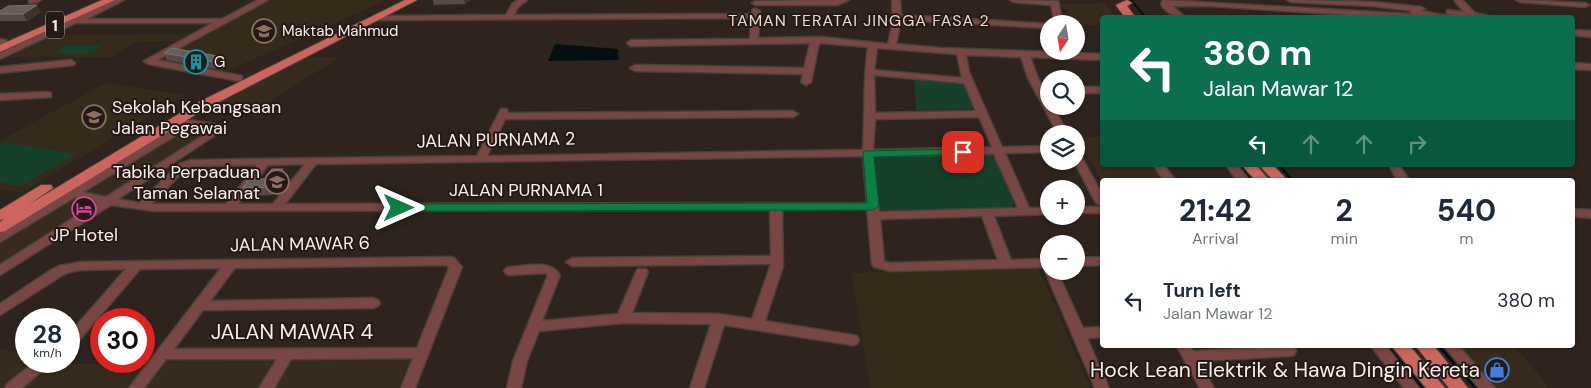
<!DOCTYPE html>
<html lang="en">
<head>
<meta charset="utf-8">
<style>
	body { margin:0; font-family:"DM Sans",sans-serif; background:#f2f2f3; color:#1f2937; height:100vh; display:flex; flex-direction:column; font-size:19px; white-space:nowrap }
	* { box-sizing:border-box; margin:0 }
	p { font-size:16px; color:#747a83 }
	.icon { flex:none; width:28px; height:28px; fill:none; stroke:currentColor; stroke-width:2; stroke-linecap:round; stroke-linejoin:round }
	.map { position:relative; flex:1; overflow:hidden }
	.drawer { position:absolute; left:1100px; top:178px; width:475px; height:170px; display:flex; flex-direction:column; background:#fff; border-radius:5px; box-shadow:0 1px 4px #0004 }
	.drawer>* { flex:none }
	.top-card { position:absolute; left:1100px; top:15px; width:475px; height:152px; border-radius:5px; box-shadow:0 1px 4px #0004; background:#0b6e4f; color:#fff; overflow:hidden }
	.needle { width:32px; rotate:192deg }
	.tools { position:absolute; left:1040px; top:15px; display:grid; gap:10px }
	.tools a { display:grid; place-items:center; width:45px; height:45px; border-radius:50%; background:#fff; box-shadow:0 1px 4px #0004; font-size:25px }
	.speed { position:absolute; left:15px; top:308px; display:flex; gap:10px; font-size:25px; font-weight:700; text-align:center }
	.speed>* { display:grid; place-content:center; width:65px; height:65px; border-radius:50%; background:#fff; box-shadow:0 1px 4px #0004; line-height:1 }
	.speed small { font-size:12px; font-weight:400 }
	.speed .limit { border:8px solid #d22; background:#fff; color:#111 }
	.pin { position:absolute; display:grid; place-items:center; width:42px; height:42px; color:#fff; margin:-21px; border-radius:10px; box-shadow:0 2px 8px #0006 }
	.me { position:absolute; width:55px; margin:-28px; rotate:90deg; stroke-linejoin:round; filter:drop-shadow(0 0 4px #0008) }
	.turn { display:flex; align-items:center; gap:18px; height:105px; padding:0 20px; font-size:22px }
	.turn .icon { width:65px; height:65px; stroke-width:2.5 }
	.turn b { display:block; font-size:35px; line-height:42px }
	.lanes { display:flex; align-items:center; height:48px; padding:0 20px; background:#0003; justify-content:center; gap:25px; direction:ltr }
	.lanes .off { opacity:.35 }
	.eta { display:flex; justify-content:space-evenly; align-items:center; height:85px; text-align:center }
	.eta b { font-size:30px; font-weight:700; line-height:35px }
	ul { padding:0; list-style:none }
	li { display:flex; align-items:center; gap:15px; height:75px; padding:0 20px }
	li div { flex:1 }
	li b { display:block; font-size:19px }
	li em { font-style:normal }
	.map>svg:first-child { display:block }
</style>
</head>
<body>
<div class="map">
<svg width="1591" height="388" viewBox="0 0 1591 388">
	<rect width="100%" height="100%" fill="#2e231d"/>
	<path fill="#362b1c" d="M1104 3 1117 17 1102 18V25L1078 26 1060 4Z
		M340 57 258 109 218 102 306 58Z
		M188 118 231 126 0 277V234Z
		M1102 137V165H1152L1162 179 1102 181 1076 138Z
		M1443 345H1514L1550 388H1481Z
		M0 348 26 355V361H52L65 364 412 356 399 388H0Z"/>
	<path fill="#352b1b" d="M268 0H387L223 73 152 62Z
		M198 34 182 41 136 42 111 57H2L49 35Z
		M106 83 185 95 21 193 0 189V140Z
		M1038 266 1090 388H870L851 273Z"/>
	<path fill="#17402a" d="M67 45H103L92 53H55Z
		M914 77 965 82 976 106 970 109 916 110Z
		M4 142 75 154 21 186 0 182V144Z
		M987 155 996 158 1014 204 1009 209 881 211 875 160 880 156Z"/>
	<path fill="#030f10" d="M555 44 618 49 619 60 548 61Z"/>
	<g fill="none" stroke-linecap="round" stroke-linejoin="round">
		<path stroke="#030f10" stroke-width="2" d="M1131 0 1146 18"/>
		<path stroke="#030f10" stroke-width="2.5" d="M1238 165 1251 180
			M1279 165 1292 180"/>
		<path stroke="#030f10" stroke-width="3" d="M1386 345 1422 388
			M1438 345 1476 388"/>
		<path fill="#030f10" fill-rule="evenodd" d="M25 39 27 40V42L0 54V50Z"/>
		<g stroke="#4a403a" stroke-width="3">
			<path id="minor" d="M29 0H41L37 2 29 3Z
				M114 0H124L87 19H222L258 0H268L157 60 242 76V80L239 81 148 64 144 61 213 23H76L0 59V53Z
				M518 0H527L518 7 514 15 752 14 753 9H756L760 11 758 38 821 37 888 44 893 22 892 0H900L901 15 1050 24 1049 28 901 20 896 44 941 48 1102 54V60L1030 57 1038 78 1049 98V106H1053L1068 134H1058L1028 78 1021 57 966 55 969 72 1002 147 1049 146V152L1005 153 1029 208H1049V214L994 216 1011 260 1049 259V267L890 271 874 267 872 264 867 209 782 210 783 266 765 321 852 335 857 336 859 340 857 344 852 345 724 325 704 388H690L711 324 623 323 539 331 527 361 521 388H507L513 361 548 275 545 273 510 275 506 274 504 271 506 268 510 267C527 266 550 259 560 275L542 321 618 314 636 272 638 269H646L648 272 632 313 719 314 752 319 771 264 572 266 566 262 572 258 771 256 770 210 154 211 111 205 0 275V265L98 202 75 197 0 242V233L63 195 56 193 54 191 56 189 71 190 180 124 178 122 183 119 221 125 226 128 118 199 139 203 179 164 191 160 477 156 501 109H507L508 113 793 111 798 114 793 117 505 119 487 156 863 150C865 116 863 81 868 47L819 43 811 82 806 85 801 82 803 74 635 71 630 68 635 65 804 68 810 43 631 46 627 43 631 40 750 39 751 18 377 20 373 18 377 16 506 15 512 4ZM877 48 957 54 962 78 874 70ZM874 75 964 83 976 111 875 113ZM979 117 992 147 873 150 875 119ZM191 126 212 130 106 197 83 192ZM994 154 1018 208 879 212 873 156ZM863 156 867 203 285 204 316 164ZM305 164 273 204H238L268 165ZM257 165 226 204H151L187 168 192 166ZM982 216 998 260 890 263 884 261 880 219Z
				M849 0 837 5H756L752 3 756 1Z
				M1010 0 1058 1 1063 24H1055L1051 5 1014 2Z
				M1163 0 1411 14V11H1414L1373 6 1291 2 1287 0 1373 2 1421 7 1425 9 1421 11 1461 18H1397L1210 6H1172L1186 18C1176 18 1166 13 1161 4Z
				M1454 0H1462L1475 13 1497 18H1470L1447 14V10L1464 12Z
				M1516 0 1585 3 1589 5 1585 7 1520 2Z
				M1572 30 1591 31V37L1572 35Z
				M0 39 6 40 7 42 0 45Z
				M71 60 75 63 74 65 0 73V67Z
				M1572 63 1591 64V70L1572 69Z
				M1076 87H1102V93H1076Z
				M48 92 51 93V97L0 100V94Z
				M1076 153 1081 156 1102 194V206L1096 203 1074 161H1076Z
				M1154 165H1164L1175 180H1163Z
				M1226 165H1237L1249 180H1237Z
				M1389 165H1399L1409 180H1397Z
				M1076 207H1102V213H1076Z
				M1572 209 1591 210V218L1572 216Z
				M450 257 454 258 462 267 415 388H401L413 358 291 359 274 388H259L277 359H166L144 388H129L221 268 140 269 76 344H69V334L126 269 80 270 66 273 0 315V304L51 270 59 266 80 262ZM447 265 449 268 417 348 174 349 203 310 373 308 378 306 380 303 378 300 373 298 210 301 235 268Z
				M1102 257V265L1076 266V258Z
				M1049 267V271H1057L1083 328 1102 327V337L1087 338 1109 388H1095L1045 271Z
				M1176 345H1190L1193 351 1289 346 1294 347 1296 351 1294 355 1289 356 1199 361 1214 388H1200Z
				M1370 345H1385L1419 388H1404Z
				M1443 345H1458L1495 388H1479Z
				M36 361H53L22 388H5L7 384Z"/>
		</g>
		<g stroke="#4a403a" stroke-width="2">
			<path id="major" d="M102 0H115L0 52V45Z
				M405 0H417L205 109 5 231 0 232V222L4 219 0 220V210L41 185H51L53 188 28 205 197 103Z
				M1127 0 1132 3 1127 6 1136 18H1125L1116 5Z
				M1242 165H1256L1269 180H1255Z
				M1259 165H1273L1287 180H1273Z
				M1391 345H1409L1445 388H1426Z
				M1415 345H1433L1468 388H1449Z"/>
		</g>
		<use href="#minor" fill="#794743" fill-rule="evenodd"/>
		<use href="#major" fill="#cb655e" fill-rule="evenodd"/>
	</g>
	<path fill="#574a46" d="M433 0H471L465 4 434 5Z
		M0 11 41 12 27 21H0Z
		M164 53 226 64 217 69 167 60Z
		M283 169 286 177 272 195 247 196 243 188 265 179Z"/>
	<path fill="#3f332e" d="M464 0H471L465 4Z
		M37 5 41 12 27 21 23 14Z
		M223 57 226 64 217 69 214 62Z
		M283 169 286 177 272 195 269 187Z"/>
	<path fill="#685c57" stroke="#7f736f" d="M37 5 23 14H0V11L8 6Z
		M172 48 223 57 214 62 164 53Z
		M272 169H283L269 187 243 188 249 179H265Z"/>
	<path fill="#0b8043" stroke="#07532c" d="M963 149H967L969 152 967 154 874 157 879 206 873 210 399 211 393 208 399 204 867 203 863 154 864 151Z"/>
	<defs>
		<g id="school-ring" transform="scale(1.25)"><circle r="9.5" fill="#241914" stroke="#8d6e63" stroke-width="1.5"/><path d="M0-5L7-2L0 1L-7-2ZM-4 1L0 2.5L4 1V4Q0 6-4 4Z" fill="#8d6e63"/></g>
		<g id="building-ring" transform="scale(1.25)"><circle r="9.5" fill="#241914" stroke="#0f9aa8" stroke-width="1.5"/><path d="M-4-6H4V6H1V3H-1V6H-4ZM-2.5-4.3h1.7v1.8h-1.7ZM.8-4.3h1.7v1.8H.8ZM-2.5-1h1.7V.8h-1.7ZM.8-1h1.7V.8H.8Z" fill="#0f9aa8"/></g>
		<g id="hotel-ring" transform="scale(1.25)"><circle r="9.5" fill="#241914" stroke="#d1479c" stroke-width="1.5"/><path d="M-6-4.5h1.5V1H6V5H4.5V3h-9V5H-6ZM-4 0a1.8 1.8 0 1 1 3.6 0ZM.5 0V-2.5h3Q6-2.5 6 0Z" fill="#d1479c"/></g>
		<g id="shop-ring" transform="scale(1.25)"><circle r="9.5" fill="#241914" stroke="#3f7fe0" stroke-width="1.5"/><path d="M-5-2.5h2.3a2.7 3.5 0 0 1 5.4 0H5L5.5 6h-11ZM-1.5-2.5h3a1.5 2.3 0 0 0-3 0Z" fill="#3f7fe0"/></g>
	</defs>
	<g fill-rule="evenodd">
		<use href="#school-ring" x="264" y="31"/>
		<use href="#building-ring" x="196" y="62"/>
		<use href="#school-ring" x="94" y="117"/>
		<use href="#school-ring" x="277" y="182"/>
		<use href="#hotel-ring" x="84" y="209"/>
		<use href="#shop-ring" x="1497" y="370"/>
	</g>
	<g text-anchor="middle" stroke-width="4" stroke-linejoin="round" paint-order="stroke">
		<g font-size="15" fill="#f8f0ec" stroke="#241914" text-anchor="start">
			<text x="282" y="36">Maktab Mahmud</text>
			<text x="214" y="67">G</text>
		</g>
		<g font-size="16" letter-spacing="1" fill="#e8d9d1" stroke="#241914">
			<text x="859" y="26">TAMAN TERATAI JINGGA FASA 2</text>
		</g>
		<rect fill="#241914" stroke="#b8b0ab" stroke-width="1" x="46" y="11.5" width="18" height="27" rx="4"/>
		<g font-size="16" font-weight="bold" fill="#f8f0ec">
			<text x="55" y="31">1</text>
		</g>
		<g font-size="18" fill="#f8f0ec" stroke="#241914" text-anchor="start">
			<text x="112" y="113">Sekolah Kebangsaan<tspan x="112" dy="21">Jalan Pegawai</tspan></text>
			<text x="260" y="178" text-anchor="end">Tabika Perpaduan<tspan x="260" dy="21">Taman Selamat</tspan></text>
			<text x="84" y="241" text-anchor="middle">JP Hotel</text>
		</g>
		<g font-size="18" fill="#f8f0ec" stroke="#241914">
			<text transform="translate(496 140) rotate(-1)" y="6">JALAN PURNAMA 2</text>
			<text x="526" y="196">JALAN PURNAMA 1</text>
			<text transform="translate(300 244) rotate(-1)" y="6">JALAN MAWAR 6</text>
		</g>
		<g font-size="21" fill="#f8f0ec" stroke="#241914">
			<text x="292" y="339">JALAN MAWAR 4</text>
		</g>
		<g font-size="21" fill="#f8f0ec" stroke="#241914" text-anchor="end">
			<text x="1480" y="377">Hock Lean Elektrik &amp; Hawa Dingin Kereta</text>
		</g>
	</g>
</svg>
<div class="tools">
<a><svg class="needle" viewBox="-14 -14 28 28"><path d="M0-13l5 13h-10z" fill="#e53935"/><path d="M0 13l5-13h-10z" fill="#747a83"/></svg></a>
<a><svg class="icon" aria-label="search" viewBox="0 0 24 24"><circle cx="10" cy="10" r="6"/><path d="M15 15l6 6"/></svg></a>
<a><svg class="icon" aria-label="layers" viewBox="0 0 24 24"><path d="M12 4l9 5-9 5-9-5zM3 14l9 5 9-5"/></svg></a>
<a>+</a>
<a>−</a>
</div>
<div class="speed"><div>28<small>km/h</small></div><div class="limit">30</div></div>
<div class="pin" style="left:963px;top:152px;background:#d93025"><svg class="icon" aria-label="arrive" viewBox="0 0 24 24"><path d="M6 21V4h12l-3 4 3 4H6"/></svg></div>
<svg class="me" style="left:399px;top:208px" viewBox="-20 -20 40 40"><path d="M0-17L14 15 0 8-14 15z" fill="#0b8043" stroke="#fff" stroke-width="4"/></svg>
<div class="top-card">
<div class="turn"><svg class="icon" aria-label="left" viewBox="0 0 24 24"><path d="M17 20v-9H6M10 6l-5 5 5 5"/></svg><div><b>380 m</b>Jalan Mawar 12</div></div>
<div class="lanes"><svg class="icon" aria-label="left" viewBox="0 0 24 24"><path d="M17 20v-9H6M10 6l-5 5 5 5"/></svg><svg class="icon off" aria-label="ahead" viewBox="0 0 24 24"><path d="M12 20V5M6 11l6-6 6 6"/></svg><svg class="icon off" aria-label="ahead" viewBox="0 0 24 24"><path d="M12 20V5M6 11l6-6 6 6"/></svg><svg class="icon off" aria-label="right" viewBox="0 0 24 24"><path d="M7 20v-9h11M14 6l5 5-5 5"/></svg></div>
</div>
<section class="drawer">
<div class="eta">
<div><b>21:42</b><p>Arrival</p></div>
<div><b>2</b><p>min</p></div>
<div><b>540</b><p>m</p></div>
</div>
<ul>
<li><svg class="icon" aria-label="left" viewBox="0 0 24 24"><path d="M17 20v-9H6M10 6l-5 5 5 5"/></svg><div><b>Turn left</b><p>Jalan Mawar 12</p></div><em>380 m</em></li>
</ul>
</section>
</div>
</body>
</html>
